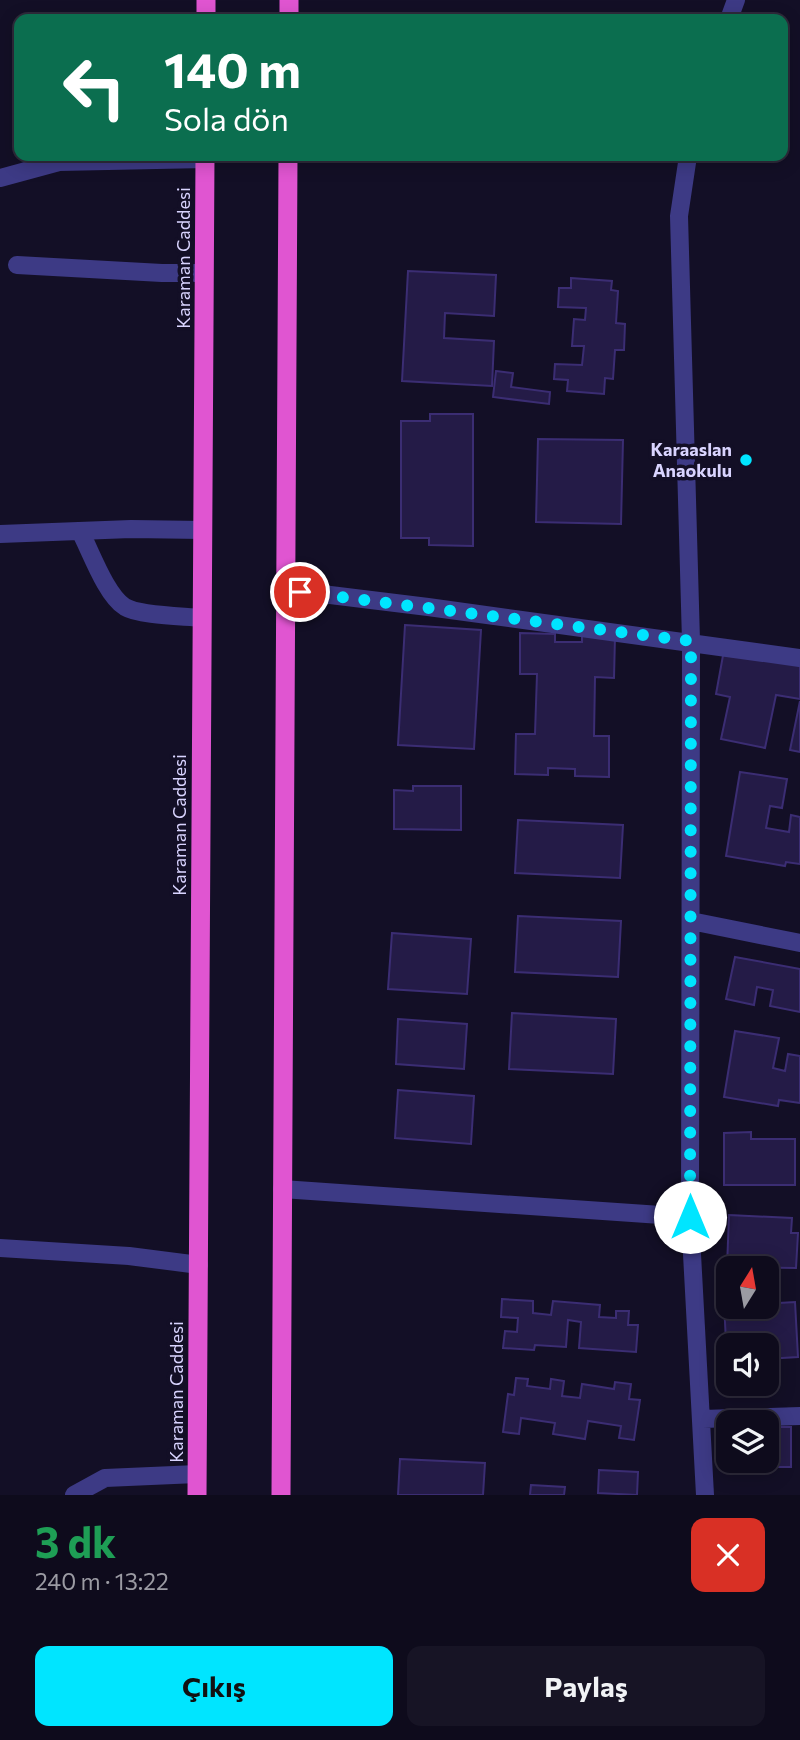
<!DOCTYPE html>
<html lang="tr">
<head>
<meta charset="utf-8">
<style>
	body { margin:0; font-family:Commissioner,sans-serif; background:#171425; color:#f1f3f6; height:100vh; display:flex; flex-direction:column; font-size:26px; white-space:nowrap }
	* { box-sizing:border-box; margin:0 }
	p { font-size:23px; color:#9b9ba3 }
	.icon { flex:none; width:38px; height:38px; fill:none; stroke:currentColor; stroke-width:2; stroke-linecap:round; stroke-linejoin:round }
	.map { position:relative; height:1495px; overflow:hidden }
	.sheet { display:flex; flex-direction:column; background:#0e0b1c; flex:1 }
	.sheet>* { flex:none }
	.banner { position:absolute; left:14px; top:14px; width:774px; height:147px; border-radius:14px; box-shadow:0 4px 18px #0003,0 0 0 2px #2e2b3b; background:#0b6e4f; color:#fff; overflow:hidden }
	.needle { width:46px; rotate:11deg }
	.fabs { position:absolute; left:716px; top:1256px; display:grid; gap:14px }
	.fabs a { display:grid; place-items:center; width:63px; height:63px; border-radius:14px; background:#0e0b1c; box-shadow:0 4px 18px #0003,0 0 0 2px #2e2b3b; font-size:35px }
	.pin { position:absolute; display:grid; place-items:center; width:60px; height:60px; color:#fff; margin:-30px; border:4px solid #fff; border-radius:50%; box-shadow:0 2px 7px #0007 }
	.me { position:absolute; width:77px; margin:-38px; rotate:0deg; stroke-linejoin:round; filter:drop-shadow(0 0 5px #0008) }
	.turn { display:flex; align-items:center; gap:24px; height:147px; padding:0 35px; font-size:32px }
	.turn .icon { width:91px; height:91px; stroke-width:2.5 }
	.turn b { display:block; font-size:49px; line-height:60px }
	.round { display:grid; place-items:center; flex:none; width:74px; height:74px; border-radius:14px; background:#171425 }
	.overview { display:flex; align-items:center; justify-content:space-between; height:119px; padding:0 35px }
	h1 { font-size:42px; font-weight:700; line-height:52px; color:#1e9e55 }
	.primary-button { display:flex; gap:14px; margin-top:auto; padding:14px 35px }
	.primary-button a { flex:1; height:80px; border-radius:14px; background:#00e5ff; color:#111; font-size:28px; font-weight:700; line-height:80px; text-align:center }
	.primary-button a+a { background:#171425; color:#f1f3f6 }
	.map>svg:first-child { display:block }
</style>
</head>
<body>
<div class="map">
<svg width="800" height="1495" viewBox="0 0 800 1495">
	<rect width="100%" height="100%" fill="#130f26"/>
	<path fill="#241b47" stroke="#3b2d73" stroke-width="2" d="M408 271 496 275 494 316 445 313 444 338 494 341 492 386 402 381Z
		M571 278 612 281 611 290 618 291 616 323 625 324 624 350H615L613 379 605 378 604 394 567 391 568 380 554 379 555 364 582 365 584 346H572L574 319 585 320 586 308 558 307 559 288H571Z
		M496 371 513 373 511 387 550 392 549 404 493 397Z
		M430 414H473V546L429 545V538H401V421H430Z
		M538 439 623 440 621 524 536 522Z
		M405 625 481 630 474 749 398 745Z
		M520 633 555 634V642H582V636H615L614 678 595 677 594 736H609V777L575 776V769L548 768V775L515 774 516 734H535L537 674H520Z
		M724 650 800 665V699L776 695 765 748 721 739 730 697 716 694Z
		M800 701V752L790 750Z
		M740 772 787 779 782 808 770 806 766 828 789 832 791 815 800 817V864L786 862 785 866 726 856Z
		M413 786H461V830L394 829V790L413 791Z
		M518 820 623 825 620 878 515 873Z
		M518 916 621 921 618 977 515 972Z
		M392 933 471 939 467 994 388 989Z
		M735 957 800 969V1012L770 1006 773 990 757 987 754 1005 726 999Z
		M512 1013 616 1019 613 1074 509 1069Z
		M398 1019 467 1024 464 1069 396 1064Z
		M735 1031 779 1038 773 1068 785 1071 788 1054 800 1056V1103L779 1100 778 1106 724 1097Z
		M398 1090 474 1096 471 1144 395 1138Z
		M751 1132V1139H795V1185H724V1133Z
		M729 1215 792 1218 791 1233H798L796 1268 727 1267Z
		M502 1299 533 1301V1313L551 1315 553 1301 600 1305 599 1317 616 1318V1311H629L628 1325H638L636 1352 579 1348 581 1322 568 1320 566 1347 535 1345 534 1350 503 1348 505 1331 517 1332 518 1318 501 1317Z
		M728 1302V1307H766V1310H779V1303L795 1302 798 1357 766 1359V1346H728L727 1361 724 1303Z
		M516 1378 528 1379 527 1386 550 1389 551 1379 564 1381 562 1396 580 1398 582 1384 614 1389 615 1382 631 1384 629 1399 640 1400 634 1440 619 1438 621 1426 588 1421 585 1439 553 1434 555 1423 521 1418 519 1434 503 1432 508 1394 514 1395Z
		M766 1427H791V1467H730V1461H766Z
		M400 1459 485 1463 483 1495H398Z
		M599 1470 638 1472 637 1495 598 1493Z
		M531 1485 565 1487 564 1495H530Z"/>
	<g fill="none" stroke-linecap="round" stroke-linejoin="round">
		<path stroke="#3d3a85" stroke-width="18" d="M729 19 736 0
			M688 156 679 216 691 641 690 1217 705 1495
			M0 178 59 162 205 159
			M17 265 162 273H204
			M80 531C91 552 106 595 125 607 140 616 184 616 202 618
			M0 534 131 529 203 530
			M285 592 314 593 428 607 800 658
			M691 921 800 943
			M282 1189 690 1217
			M0 1248 129 1256 199 1265
			M703 1419 800 1416
			M74 1495 105 1478 197 1474"/>
		<path stroke="#e055d1" stroke-width="19" d="M206 19V0
			M289 19V0
			M197 1495 205 156
			M281 1495 288 156"/>
	</g>
	<g fill="none" stroke-linecap="round" stroke-linejoin="round">
		<path stroke="#00e5ff" stroke-width="12" stroke-dasharray="0 21.6" d="M300 592 691 641 690 1217"/>
	</g>
	<circle fill="#00e5ff" stroke="#130f26" stroke-width="2.5" cx="746" cy="460" r="7"/>
	<g text-anchor="middle" stroke-width="7" stroke-linejoin="round" paint-order="stroke">
		<g font-size="18" fill="#d9d4ff" stroke="#130f26">
			<text transform="translate(184 258) rotate(-90)" y="6">Karaman Caddesi</text>
			<text transform="translate(180 825) rotate(-90)" y="6">Karaman Caddesi</text>
			<text transform="translate(177 1392) rotate(-90)" y="6">Karaman Caddesi</text>
		</g>
		<g font-size="18" font-weight="bold" fill="#d9d4ff" stroke="#130f26" text-anchor="end">
			<text x="732" y="456">Karaaslan<tspan x="732" dy="21">Anaokulu</tspan></text>
		</g>
	</g>
</svg>
<div class="fabs">
<a><svg class="needle" viewBox="-14 -14 28 28"><path d="M0-13l5 13h-10z" fill="#e53935"/><path d="M0 13l5-13h-10z" fill="#9b9ba3"/></svg></a>
<a><svg class="icon" aria-label="sound" viewBox="0 0 24 24"><path d="M4 9h4l5-4v14l-5-4H4zM17 9q2 3 0 6"/></svg></a>
<a><svg class="icon" aria-label="layers" viewBox="0 0 24 24"><path d="M12 4l9 5-9 5-9-5zM3 14l9 5 9-5"/></svg></a>
</div>
<div class="pin" style="left:300px;top:592px;background:#d93025"><svg class="icon" aria-label="arrive" viewBox="0 0 24 24"><path d="M6 21V4h12l-3 4 3 4H6"/></svg></div>
<svg class="me" style="left:690px;top:1217px" viewBox="-20 -20 40 40"><circle r="19" fill="#fff"/><path d="M0-13L10 11 0 6-10 11z" fill="#00e5ff"/></svg>
<div class="banner">
<div class="turn"><svg class="icon" aria-label="left" viewBox="0 0 24 24"><path d="M17 20v-9H6M10 6l-5 5 5 5"/></svg><div><b>140 m</b>Sola dön</div></div>
</div>
</div>
<section class="sheet">
<div class="overview"><div><h1>3 dk</h1><p>240 m · 13:22</p></div><a class="round" style="background:#d93025;color:#fff"><svg class="icon" aria-label="close" viewBox="0 0 24 24"><path d="M6 6l12 12M18 6L6 18"/></svg></a></div>
<div class="primary-button"><a>Çıkış</a><a>Paylaş</a></div>
</section>
</body>
</html>
